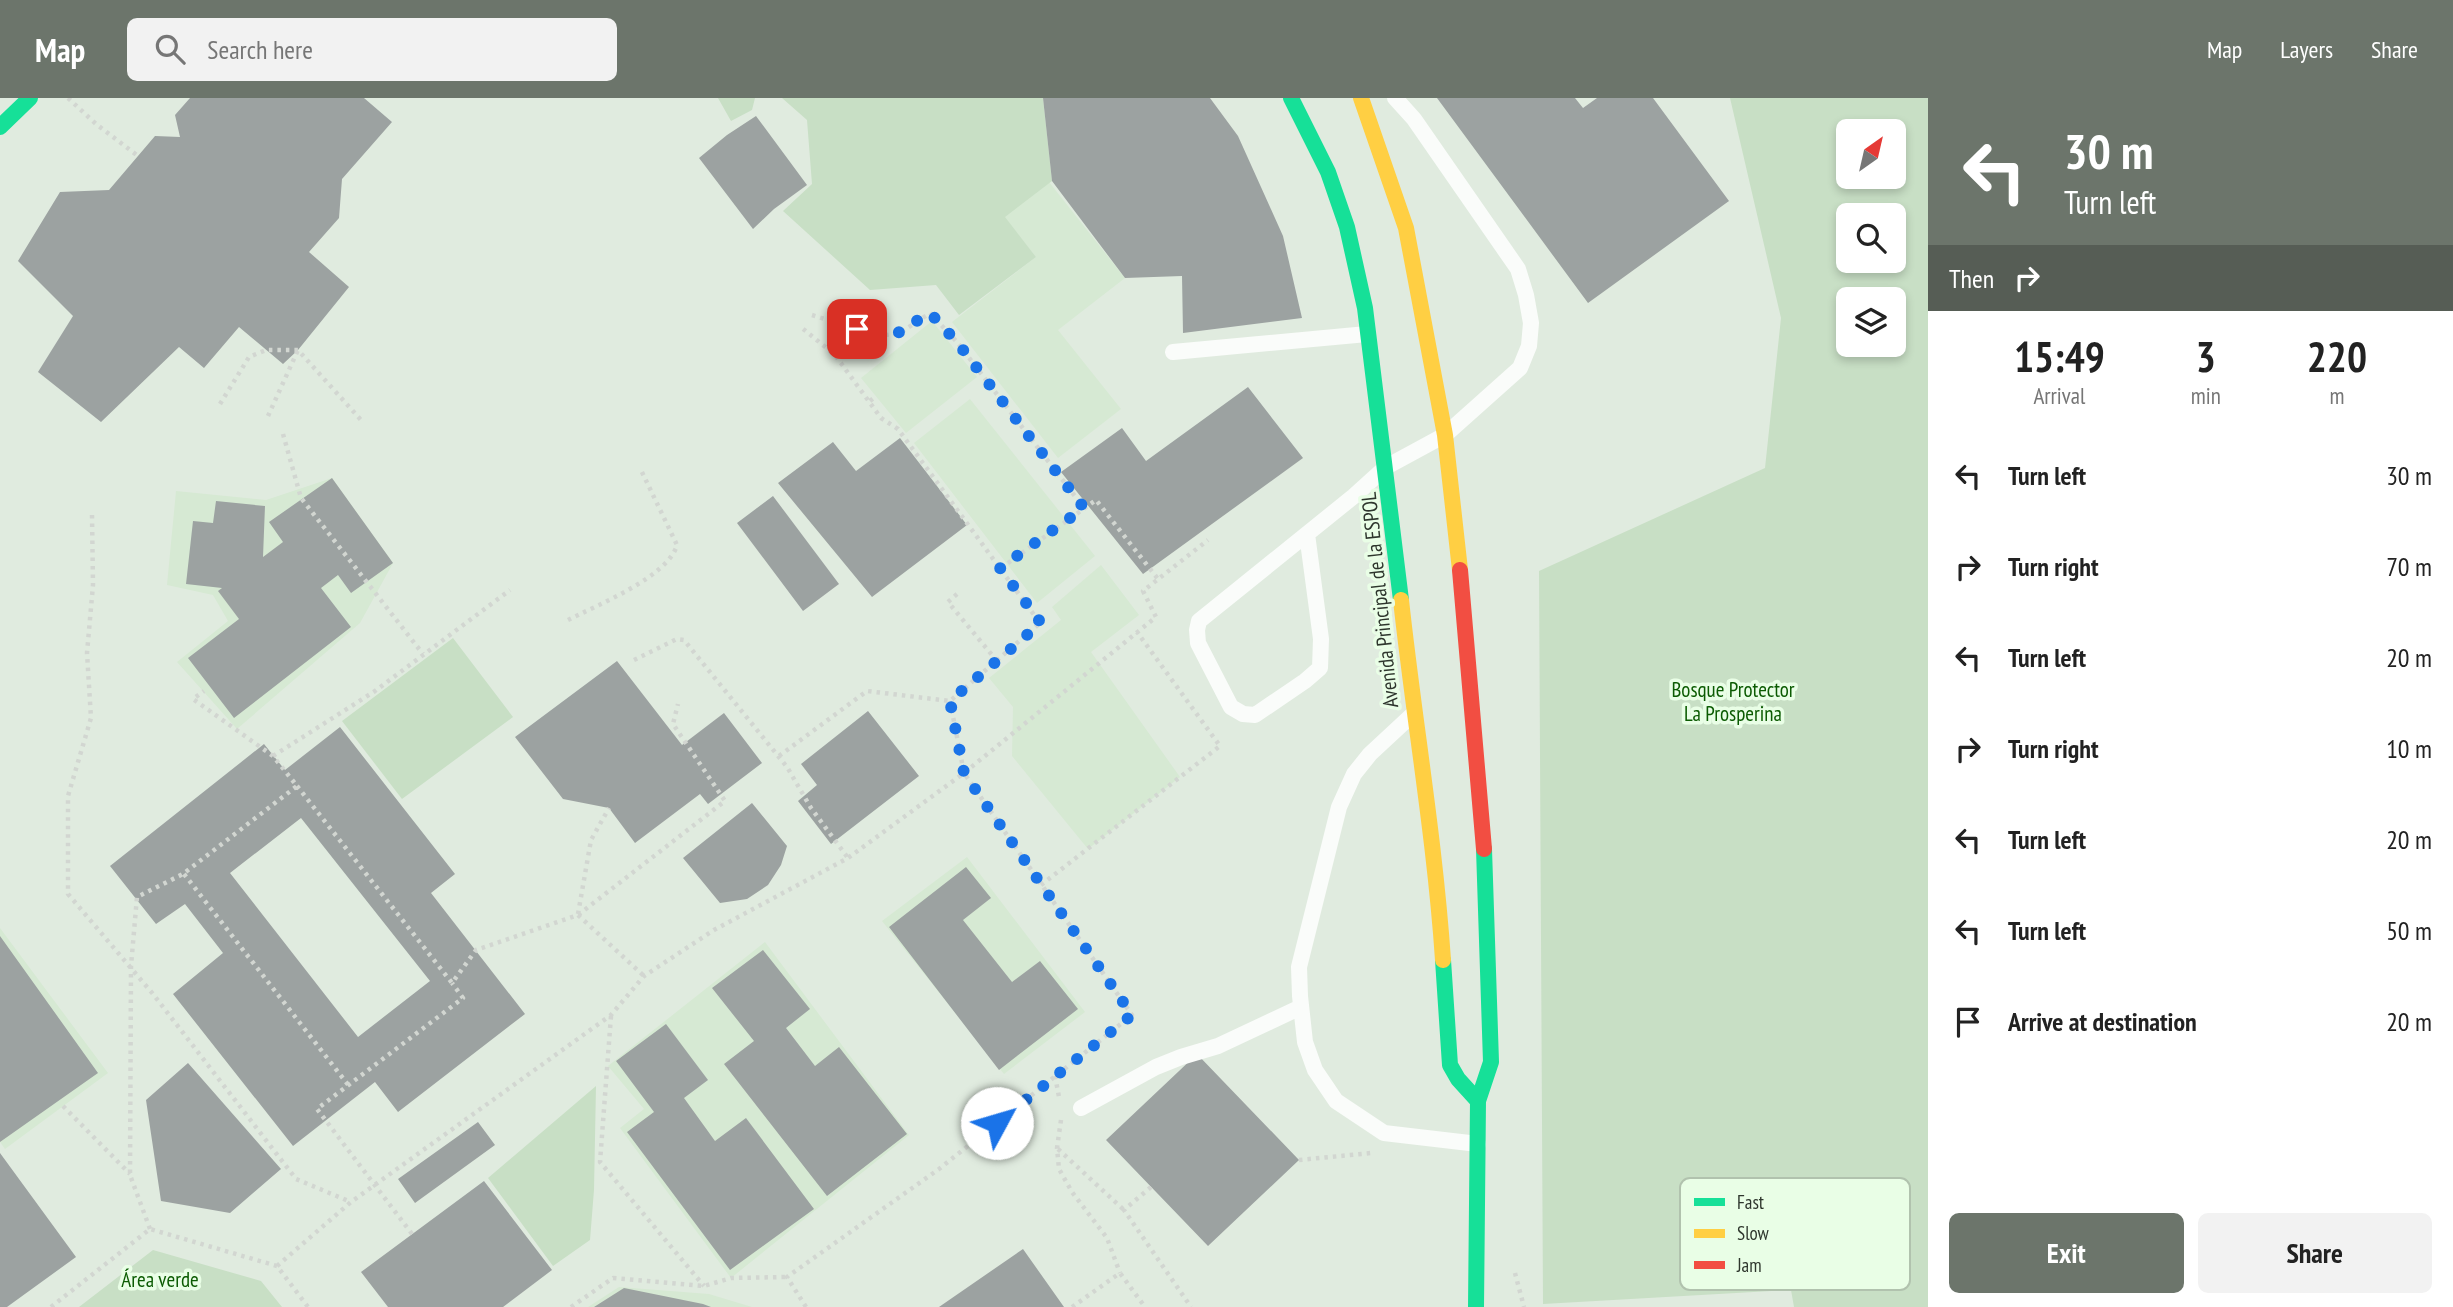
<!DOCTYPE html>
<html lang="en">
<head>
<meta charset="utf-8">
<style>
	body { margin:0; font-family:"PT Sans Narrow",sans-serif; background:#f2f2f2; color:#222; height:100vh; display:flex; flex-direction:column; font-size:26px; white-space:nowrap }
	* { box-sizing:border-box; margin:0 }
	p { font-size:23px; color:#767676 }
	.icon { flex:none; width:38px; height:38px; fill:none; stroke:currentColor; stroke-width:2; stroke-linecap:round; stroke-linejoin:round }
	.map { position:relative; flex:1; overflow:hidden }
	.drawer { display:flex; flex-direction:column; background:#fff; width:525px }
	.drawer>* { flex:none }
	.banner { background:#6c756b; color:#fff; overflow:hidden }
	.needle { width:46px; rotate:34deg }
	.fabs { position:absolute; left:1836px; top:21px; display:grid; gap:14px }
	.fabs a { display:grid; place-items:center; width:70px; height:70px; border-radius:10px; background:#fff; box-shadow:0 4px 10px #0003; font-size:35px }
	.pin { position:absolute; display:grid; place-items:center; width:60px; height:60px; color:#fff; margin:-30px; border-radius:14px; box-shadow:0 4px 10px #0006 }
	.me { position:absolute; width:77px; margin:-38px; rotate:51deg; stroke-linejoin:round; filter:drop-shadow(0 0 5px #0008) }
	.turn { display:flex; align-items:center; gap:24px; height:147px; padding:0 21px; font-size:32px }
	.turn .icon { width:91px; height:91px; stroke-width:2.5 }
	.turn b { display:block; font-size:49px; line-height:60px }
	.then { display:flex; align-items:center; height:66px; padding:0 21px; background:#0003; gap:14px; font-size:26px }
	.eta { display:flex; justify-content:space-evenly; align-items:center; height:119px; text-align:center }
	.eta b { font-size:42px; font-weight:700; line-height:49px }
	.action { display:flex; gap:14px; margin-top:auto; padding:14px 21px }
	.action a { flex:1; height:80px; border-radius:10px; background:#6c756b; color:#fff; font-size:28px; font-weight:700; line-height:80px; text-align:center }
	.action a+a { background:#f2f2f2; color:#222 }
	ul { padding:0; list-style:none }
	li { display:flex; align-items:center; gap:21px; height:91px; padding:0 21px }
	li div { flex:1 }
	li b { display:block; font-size:26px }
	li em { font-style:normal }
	header { display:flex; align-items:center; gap:42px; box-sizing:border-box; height:98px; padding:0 35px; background:#6c756b; color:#fff }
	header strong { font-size:33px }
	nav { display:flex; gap:38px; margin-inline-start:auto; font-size:24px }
	.search { width:490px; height:63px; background:#f2f2f2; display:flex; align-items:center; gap:18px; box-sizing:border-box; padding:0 24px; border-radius:10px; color:#767676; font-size:26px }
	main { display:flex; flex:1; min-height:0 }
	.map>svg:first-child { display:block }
</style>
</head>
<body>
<header>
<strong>Map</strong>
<div class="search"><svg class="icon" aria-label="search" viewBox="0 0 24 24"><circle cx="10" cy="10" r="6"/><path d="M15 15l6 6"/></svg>Search here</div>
<nav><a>Map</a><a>Layers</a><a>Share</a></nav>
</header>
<main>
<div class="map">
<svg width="1928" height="1209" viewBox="0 0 1928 1209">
	<rect width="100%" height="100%" fill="#e0ebdf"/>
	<path fill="#d6e9d3" d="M1049 84 1125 180 1058 232 1121 311 1058 360 952 224 1036 159 1004 119Z
		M932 223 977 279 906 335 861 280Z
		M970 301 1095 458 1037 505 914 345Z
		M332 380 393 465 360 525 237 631 177 564 228 523 213 497 167 487 176 393 266 402Z
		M1101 467 1139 517 1091 554 1180 679 1088 751 1012 658 1013 609 989 580 1061 522 1052 509Z
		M967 759 1085 914 1004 976 882 823Z
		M0 830 108 975 5 1051 0 1044Z
		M765 844 909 1037 731 1180 620 1030 644 1011 608 968Z
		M619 1189 709 1196 752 1209H588Z"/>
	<path fill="#c8dfc5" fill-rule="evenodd" d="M718 0H755L752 12 731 23Z
		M782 0H1043L1052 83 1005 119 1036 159 959 217 936 187 870 192 783 113 812 86 807 22Z
		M1730 0H1928V1209H1794L1791 1192 1543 1206 1539 473 1765 370 1781 220ZM1848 33H1894V79H1848ZM1848 117H1894V163H1848ZM1848 201H1894V247H1848Z
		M453 540 513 619 402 701 342 623Z
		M596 988 594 1092 590 1142 553 1168 488 1080Z
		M153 1152 261 1183 282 1209H79Z"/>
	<path fill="#9ca2a1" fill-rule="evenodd" d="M190 0H364L392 24 342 81 339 120 309 154 349 189 298 252 283 266 239 229 204 270 179 249 101 324 38 274 73 218 18 163 60 94 109 92 155 38 180 39 175 17Z
		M1043 0H1210L1238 38 1283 138 1302 220 1183 235 1182 178 1125 180 1052 83Z
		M1437 0H1575L1583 10 1597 0H1653L1729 103 1588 205Z
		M756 18 807 87 774 111 753 131 699 60 727 37Z
		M1248 289 1303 360 1143 476 1061 374 1122 330 1146 363Z
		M900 340 967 427 872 499 778 385 833 344 856 373Z
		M332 380 393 465 351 495 338 477 321 490 351 529 234 620 188 560 239 521 218 493 222 490 186 486 193 423 213 425 216 403 265 408 263 459 283 444 269 424Z
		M773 398 839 486 803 513 737 425Z
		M617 563 682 647 724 615 762 665 708 706 700 696 635 745 609 710 563 701 515 639Z
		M868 613 919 678 831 746 798 703 817 687 801 666Z
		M340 629 455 776 431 795 525 916 398 1014 375 984 293 1048 173 896 223 855 185 806 156 826 110 768 264 646 285 672ZM301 720 430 883 358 939 230 775Z
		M752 705 787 748 781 767 768 787 747 801 720 805 683 760Z
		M966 769 991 800 963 822 1012 884 1040 863 1078 911 999 972 889 829Z
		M0 838 98 975 0 1044Z
		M763 852 810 911 786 930 815 968 839 949 907 1036 827 1098 724 966 754 943 712 890Z
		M666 926 708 982 684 1000 715 1043 746 1020 814 1111 730 1172 627 1034 654 1014 616 963Z
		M1197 956 1299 1062 1208 1148 1106 1042Z
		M188 965 281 1071 230 1115 161 1103 146 1002Z
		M478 1024 495 1047 415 1105 398 1081Z
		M0 1055 76 1159 7 1209H0Z
		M484 1083 552 1172 503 1209H388L361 1174Z
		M1023 1151 1064 1209H939Z
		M624 1190 703 1206 711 1209H594Z"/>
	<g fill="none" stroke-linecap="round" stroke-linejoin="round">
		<path stroke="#d2d6d1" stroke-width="4.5" stroke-dasharray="3.5 5" stroke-linecap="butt" d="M68 0 96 26 138 58
			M812 217 879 238 900 235 930 215 957 244 1084 410
			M870 303 876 298
			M220 306 249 259 266 252H298L361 322
			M268 318 298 252
			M283 336 301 400 423 556
			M92 417 93 487 87 555 91 620 68 698V796L153 896 296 1081 351 1104
			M1001 470 1096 402 1158 481
			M957 496 948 504 997 563
			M568 522C597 507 668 479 677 447L640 370
			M634 562 677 541 684 542 787 669 811 710 848 760
			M273 658 375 593 510 492
			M779 658 867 593 950 603 1040 525 898 331 881 320 835 257 802 230
			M297 688 452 885 476 852 578 817 725 703 673 626 678 606
			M184 776 349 988
			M1041 787 1220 648 1137 534
			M578 816 591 742 609 710
			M578 817 644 878
			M611 918 600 1064 704 1188
			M1055 978 1059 999
			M63 1008 130 1076
			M1061 1022 1057 1050 1059 1071 1072 1094 1107 1140 1120 1175
			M1058 1051 1124 1112
			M1299 1062 1371 1055
			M1151 1089 1124 1112 1191 1209
			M150 1131 130 1077 131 868 137 799 183 776 297 688 273 658 193 601 204 593
			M412 1136 317 1011 463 900 452 885
			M277 1168 351 1104 611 917 644 878 714 832 848 760 964 675 1156 519 1143 493 1208 442
			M1515 1175 1524 1209
			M51 1209 150 1131 277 1168 308 1209
			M571 1209 613 1180 704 1188 731 1180 787 1179
			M806 1209 787 1179 939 1071 1132 917 964 675 950 603
			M1072 1209 1120 1175 1145 1209"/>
		<path stroke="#fafcfa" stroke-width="16" d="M1173 254 1367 236
			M1307 436 1321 541 1320 570 1305 583 1255 617 1243 616 1231 609 1198 545 1197 532 1199 523 1354 398 1386 369 1445 337 1520 270 1529 248 1531 225 1526 197 1518 171 1414 21 1395 0
			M1412 617 1370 656 1354 676 1339 709 1299 869 1300 898 1305 944 1315 972 1336 1003 1384 1035 1478 1046
			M1081 1010 1156 969 1181 959 1218 948 1301 909"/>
		<path stroke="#16e098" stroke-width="16" d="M1291 0 1328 74 1347 129 1365 210 1401 502
			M0 29 30 0
			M1443 862 1450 967 1458 981 1478 1003
			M1476 1209 1478 1003 1491 964 1484 751"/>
		<path stroke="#ffcf43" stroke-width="16" d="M1361 0 1406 130 1445 337 1460 472
			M1401 502C1414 622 1435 742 1443 862"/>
		<path stroke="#f24e42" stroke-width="16" d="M1460 472 1484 751"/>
	</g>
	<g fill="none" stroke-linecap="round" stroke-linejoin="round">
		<path stroke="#1a73e8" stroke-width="12" stroke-dasharray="0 21.6" d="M857 231C899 245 896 234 930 215L957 244 1084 410 1000 470 1041 525 950 603 964 675 1132 917 997 1025"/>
	</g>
	<g text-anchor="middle" stroke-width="7" stroke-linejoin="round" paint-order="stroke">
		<g font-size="21" fill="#2e362d" stroke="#e9fee6">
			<text transform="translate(1380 502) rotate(-96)" y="7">Avenida Principal de la ESPOL</text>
		</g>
		<g font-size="21" fill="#0b5b02" stroke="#e9fee6">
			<text x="1733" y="599">Bosque Protector<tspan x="1733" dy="24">La Prosperina</tspan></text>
			<text x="160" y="1189">Área verde</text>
		</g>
	</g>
	<rect x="1680" y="1080" width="230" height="112" rx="10" fill="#e9fee6" stroke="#b1c2ae" stroke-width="2"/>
	<rect x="1694" y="1100" width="31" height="8" fill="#16e098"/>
	<rect x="1694" y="1131" width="31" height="9" fill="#ffcf43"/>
	<rect x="1694" y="1163" width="31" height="8" fill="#f24e42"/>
	<g font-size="19" fill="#2e362d">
		<text x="1737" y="1111">Fast</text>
		<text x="1737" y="1142">Slow</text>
		<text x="1737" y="1174">Jam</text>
	</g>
</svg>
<div class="fabs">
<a><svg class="needle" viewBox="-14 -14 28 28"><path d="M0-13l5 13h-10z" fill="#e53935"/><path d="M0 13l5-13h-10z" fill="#767676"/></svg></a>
<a><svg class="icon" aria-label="search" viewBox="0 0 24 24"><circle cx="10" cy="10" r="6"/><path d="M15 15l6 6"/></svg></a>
<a><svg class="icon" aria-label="layers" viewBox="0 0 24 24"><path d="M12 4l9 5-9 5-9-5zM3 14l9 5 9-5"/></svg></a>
</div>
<div class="pin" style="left:857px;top:231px;background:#d93025"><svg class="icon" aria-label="arrive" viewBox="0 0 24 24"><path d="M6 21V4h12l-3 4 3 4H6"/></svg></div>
<svg class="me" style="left:997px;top:1025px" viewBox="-20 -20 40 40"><circle r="19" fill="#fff"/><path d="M0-13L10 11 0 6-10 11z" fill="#1a73e8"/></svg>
</div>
<section class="drawer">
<div class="banner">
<div class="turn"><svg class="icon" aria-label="left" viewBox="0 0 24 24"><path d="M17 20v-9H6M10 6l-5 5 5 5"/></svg><div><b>30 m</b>Turn left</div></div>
<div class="then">Then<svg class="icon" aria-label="right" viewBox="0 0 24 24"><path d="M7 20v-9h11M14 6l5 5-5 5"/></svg></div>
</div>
<div class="eta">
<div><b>15:49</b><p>Arrival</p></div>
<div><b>3</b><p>min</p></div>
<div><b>220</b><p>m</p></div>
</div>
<ul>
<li><svg class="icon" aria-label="left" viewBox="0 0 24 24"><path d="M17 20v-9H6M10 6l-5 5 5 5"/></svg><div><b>Turn left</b></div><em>30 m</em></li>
<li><svg class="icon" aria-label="right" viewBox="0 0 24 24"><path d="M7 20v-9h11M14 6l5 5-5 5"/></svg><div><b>Turn right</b></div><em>70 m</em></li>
<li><svg class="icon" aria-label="left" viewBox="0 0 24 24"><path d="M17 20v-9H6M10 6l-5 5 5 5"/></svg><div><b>Turn left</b></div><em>20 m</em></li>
<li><svg class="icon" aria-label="right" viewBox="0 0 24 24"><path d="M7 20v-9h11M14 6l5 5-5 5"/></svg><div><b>Turn right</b></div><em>10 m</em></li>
<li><svg class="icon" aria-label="left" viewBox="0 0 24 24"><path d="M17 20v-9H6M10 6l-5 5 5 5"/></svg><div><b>Turn left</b></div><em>20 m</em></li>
<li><svg class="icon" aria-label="left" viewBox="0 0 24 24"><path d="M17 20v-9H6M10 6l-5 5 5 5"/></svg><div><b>Turn left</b></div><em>50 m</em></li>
<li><svg class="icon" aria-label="arrive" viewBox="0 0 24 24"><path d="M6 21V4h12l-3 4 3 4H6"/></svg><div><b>Arrive at destination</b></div><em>20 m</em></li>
</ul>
<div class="action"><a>Exit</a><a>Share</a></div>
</section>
</main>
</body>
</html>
